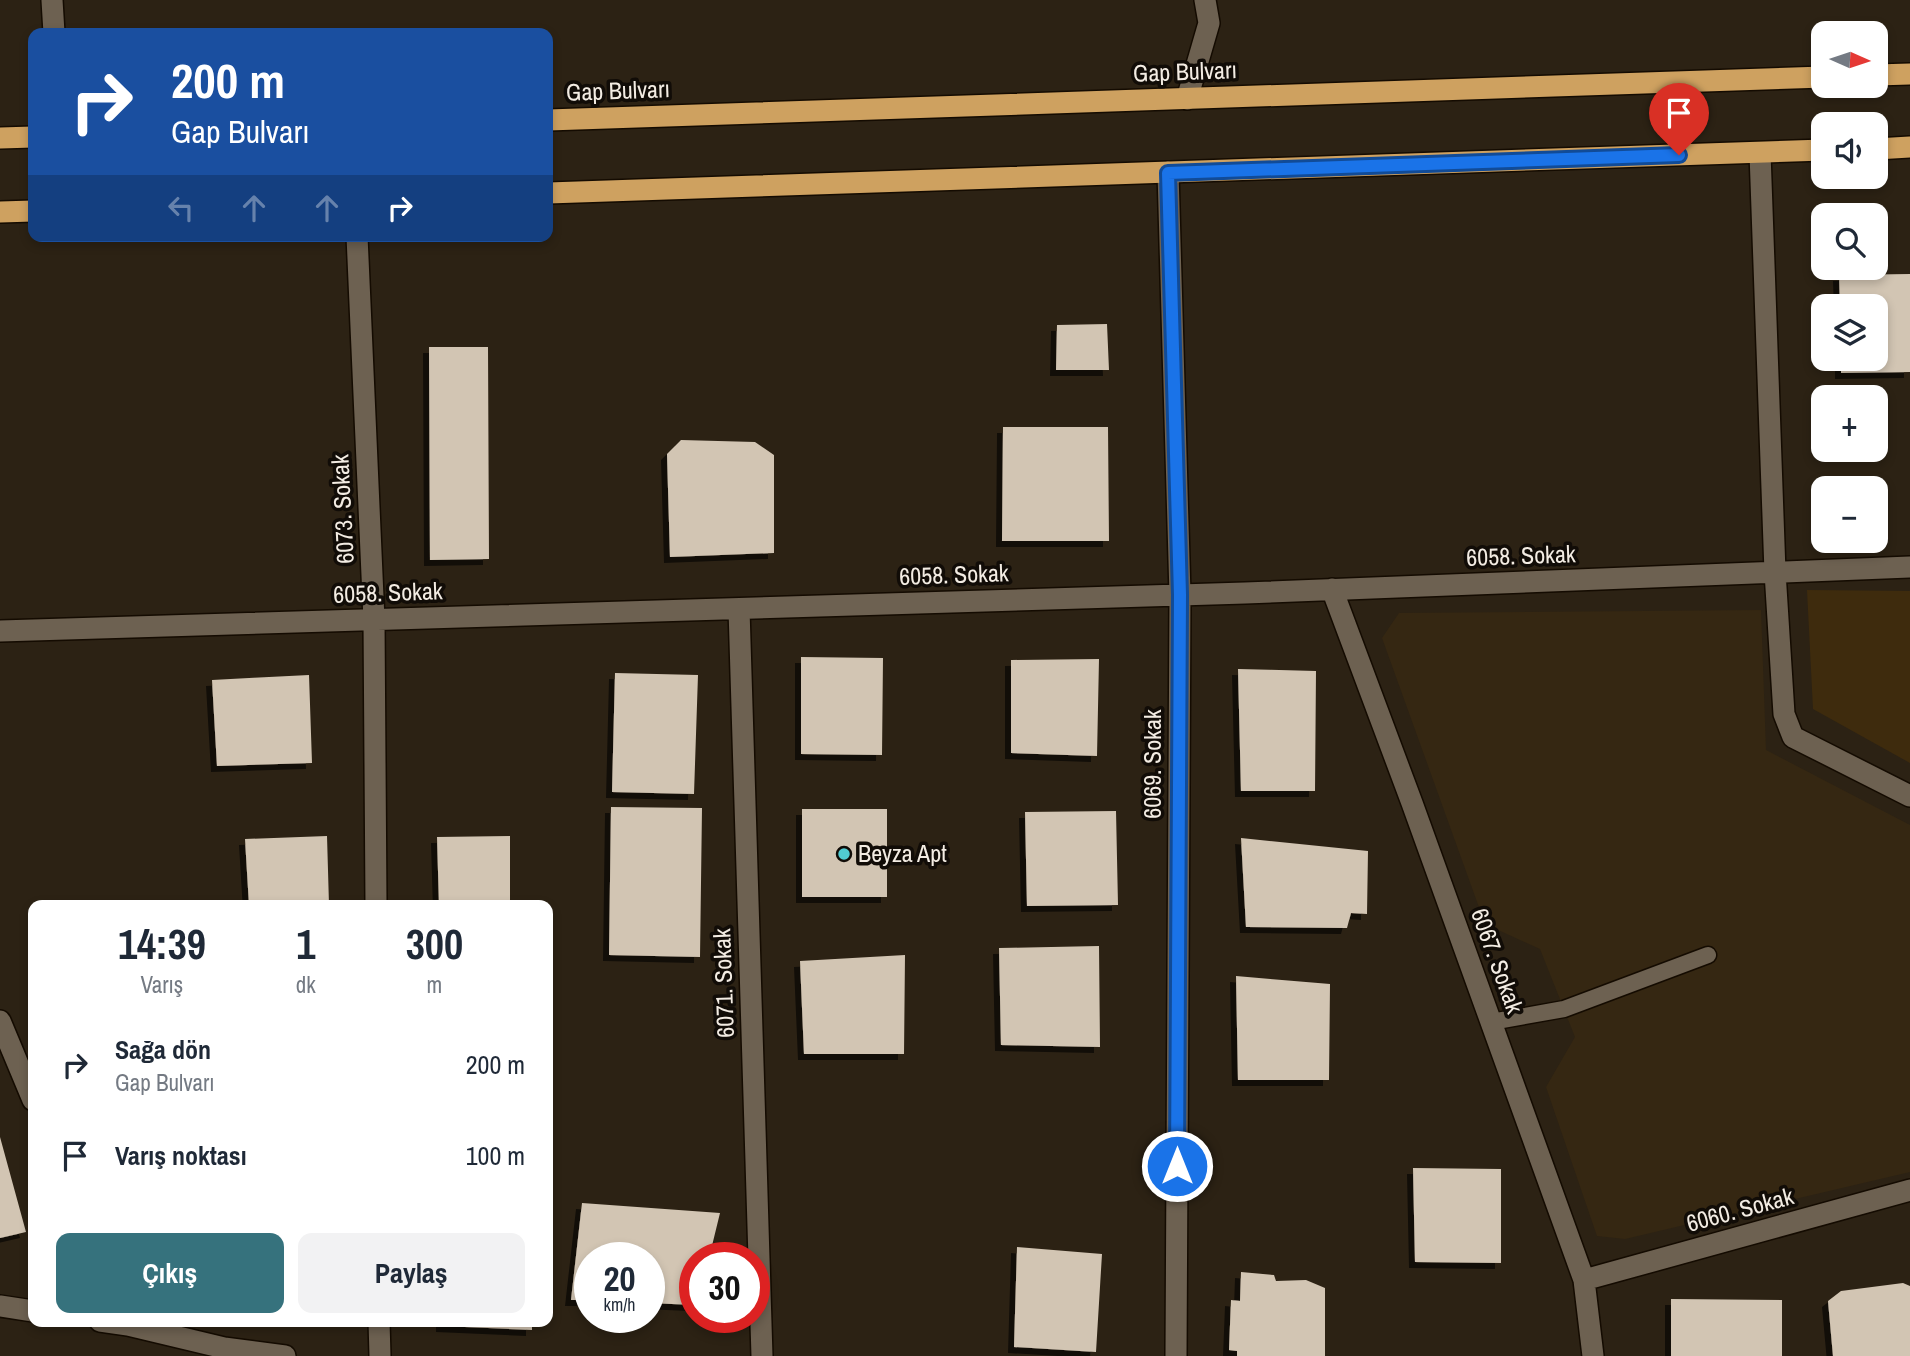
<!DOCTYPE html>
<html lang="tr">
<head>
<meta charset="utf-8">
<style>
	body { margin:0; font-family:"Archivo Narrow",sans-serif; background:#f2f2f3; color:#1f2937; height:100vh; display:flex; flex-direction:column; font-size:26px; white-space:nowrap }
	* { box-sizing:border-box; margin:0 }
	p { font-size:23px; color:#747a83 }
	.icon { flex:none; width:38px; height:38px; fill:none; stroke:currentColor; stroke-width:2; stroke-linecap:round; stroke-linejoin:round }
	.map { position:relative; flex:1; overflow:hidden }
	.side { position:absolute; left:28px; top:900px; width:525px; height:427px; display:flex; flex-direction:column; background:#fff; border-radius:14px; box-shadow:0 4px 10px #0003 }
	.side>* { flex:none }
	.top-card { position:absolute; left:28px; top:28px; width:525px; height:214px; border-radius:14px; box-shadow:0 4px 10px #0003; background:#1a4fa0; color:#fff; overflow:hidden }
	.needle { width:46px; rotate:93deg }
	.fabs { position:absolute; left:1811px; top:21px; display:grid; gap:14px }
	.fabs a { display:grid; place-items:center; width:77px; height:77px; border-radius:14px; background:#fff; box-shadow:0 4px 10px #0003; font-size:35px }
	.speed { position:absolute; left:574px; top:1242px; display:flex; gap:14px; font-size:35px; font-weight:700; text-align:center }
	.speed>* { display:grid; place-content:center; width:91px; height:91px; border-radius:50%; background:#fff; box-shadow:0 4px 10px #0003; line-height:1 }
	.speed small { font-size:18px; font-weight:400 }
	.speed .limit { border:10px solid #d22; background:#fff; color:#111 }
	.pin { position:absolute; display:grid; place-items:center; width:60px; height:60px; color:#fff; margin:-72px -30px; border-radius:50% 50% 50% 0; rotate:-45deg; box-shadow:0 0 7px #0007 }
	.pin .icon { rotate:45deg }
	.me { position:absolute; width:77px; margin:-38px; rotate:0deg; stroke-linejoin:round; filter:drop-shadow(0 0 5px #0008) }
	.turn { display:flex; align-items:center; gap:24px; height:147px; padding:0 28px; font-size:32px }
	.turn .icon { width:91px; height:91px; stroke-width:2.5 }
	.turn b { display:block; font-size:49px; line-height:60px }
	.lanes { display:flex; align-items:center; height:66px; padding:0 28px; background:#0003; justify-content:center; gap:35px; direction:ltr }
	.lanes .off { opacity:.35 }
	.eta { display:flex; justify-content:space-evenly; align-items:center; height:119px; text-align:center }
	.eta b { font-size:42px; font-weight:700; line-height:49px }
	.button { display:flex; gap:14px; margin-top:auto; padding:14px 28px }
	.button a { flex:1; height:80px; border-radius:14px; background:#36727d; color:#fff; font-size:28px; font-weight:700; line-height:80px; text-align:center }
	.button a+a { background:#f2f2f3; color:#1f2937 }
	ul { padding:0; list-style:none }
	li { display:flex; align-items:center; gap:21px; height:91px; padding:0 28px }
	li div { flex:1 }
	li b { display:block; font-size:26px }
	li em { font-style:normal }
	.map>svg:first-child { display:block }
</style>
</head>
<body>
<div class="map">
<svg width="1910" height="1356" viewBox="0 0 1910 1356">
	<defs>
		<filter id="shadow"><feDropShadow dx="-6" dy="6" stdDeviation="0" flood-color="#0009"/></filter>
	</defs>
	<rect width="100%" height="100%" fill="#2c2214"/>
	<path fill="#352712" d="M1761 610 1766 750 1910 825V1172L1625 1239 1597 1236 1546 1087 1575 1037 1540 949 1485 924 1382 638 1399 613Z"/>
	<path fill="#3e2b0d" d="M1807 590 1910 591V763L1813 709Z"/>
	<path fill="#d2c5b3" filter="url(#shadow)" d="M1910 274V372L1841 373V359H1876V306H1840L1839 275Z
		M1107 324 1109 370H1056L1057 325Z
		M429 347H488L489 559 430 560Z
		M1003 427H1108L1109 541H1002Z
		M681 440 755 442 774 455V553L670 557 667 454Z
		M801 657 883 658 882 755 801 754Z
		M1099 659 1097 756 1011 753V660Z
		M1238 669 1316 671 1315 791H1241Z
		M615 673 698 675 694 794 612 792Z
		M309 675 312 763 217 766 212 680Z
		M611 807 702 808 700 957 609 955Z
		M802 809H887V897H802Z
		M1116 811 1118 905 1027 906 1025 812Z
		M327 836 329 905H249L245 839Z
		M510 836V905H439L437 837Z
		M1241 838 1368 851 1367 914 1351 913 1347 928 1246 927Z
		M1099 946 1100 1047 1001 1045 999 948Z
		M905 955 904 1054H804L800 961Z
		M1236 976 1330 984 1329 1080H1238Z
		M0 1137 26 1232 0 1238Z
		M1413 1168 1501 1169V1263L1415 1262Z
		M582 1203 720 1213 709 1258H695V1305L649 1303V1258H590V1300H571Z
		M1017 1247 1102 1254 1096 1352 1014 1347Z
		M1241 1272 1274 1275 1276 1281 1306 1280 1325 1288V1356H1237V1351L1229 1350 1231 1300 1240 1301Z
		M1903 1283 1910 1286V1356H1833L1828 1301 1841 1291Z
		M1671 1299 1782 1300V1356H1671Z
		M442 1321H532V1330L442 1326Z"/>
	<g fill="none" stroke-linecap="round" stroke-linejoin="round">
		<g stroke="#140b01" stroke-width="19">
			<path id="lane" d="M1491 1022 1564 1009 1708 955"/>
		</g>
		<g stroke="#140b01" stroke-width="24">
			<path id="street" d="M52 0 54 33
				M1187 99 1209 23 1205 0
				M1760 153 1775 572 1784 714 1793 737 1910 796
				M1168 172 1180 595 1176 1356
				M357 236 374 620 376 905
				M1332 589 1412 803 1584 1280 1593 1356
				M739 609 762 1356
				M0 631 1245 593 1910 567
				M0 1021 33 1100
				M1584 1280 1910 1190
				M0 1306 33 1311
				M100 1321 128 1325 224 1348 285 1356
				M379 1321 380 1356"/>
		</g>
		<g stroke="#140b01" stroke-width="24">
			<path id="highway" d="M1876 75 1910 74
				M548 120 1824 77
				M0 138 33 137
				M1876 149 1910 147
				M548 193 1824 150
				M0 212 33 211"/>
		</g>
		<use href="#lane" stroke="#6d6151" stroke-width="16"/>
		<use href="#street" stroke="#6d6151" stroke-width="21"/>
		<use href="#highway" stroke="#cea160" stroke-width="21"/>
	</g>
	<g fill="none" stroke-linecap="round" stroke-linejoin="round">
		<g stroke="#114b97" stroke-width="18">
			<path id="route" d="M1177 1166 1180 595 1168 173 1679 155"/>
		</g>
		<use href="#route" stroke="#1a73e8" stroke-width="12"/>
	</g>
	<circle fill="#51ccd2" stroke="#110c07" stroke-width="2.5" cx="844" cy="854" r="7"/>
	<g text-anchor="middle" stroke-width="7" stroke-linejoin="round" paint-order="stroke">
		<g font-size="24" fill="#f3ece3" stroke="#110c07">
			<text transform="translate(1185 72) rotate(-2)" y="8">Gap Bulvarı</text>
			<text transform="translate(618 91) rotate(-2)" y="8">Gap Bulvarı</text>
			<text transform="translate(343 509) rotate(-93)" y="8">6073. Sokak</text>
			<text transform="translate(1521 556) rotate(-2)" y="8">6058. Sokak</text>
			<text transform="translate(954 575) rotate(-2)" y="8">6058. Sokak</text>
			<text transform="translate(388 593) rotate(-2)" y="8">6058. Sokak</text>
			<text transform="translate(1153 764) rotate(-90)" y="8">6069. Sokak</text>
			<text transform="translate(1497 961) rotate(70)" y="8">6067. Sokak</text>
			<text transform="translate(724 983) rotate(-92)" y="8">6071. Sokak</text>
			<text transform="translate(1740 1210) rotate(-15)" y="8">6060. Sokak</text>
		</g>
		<g font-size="24" fill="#f3ece3" stroke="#110c07" text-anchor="start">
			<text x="858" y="862">Beyza Apt</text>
		</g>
	</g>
</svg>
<div class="fabs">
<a><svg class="needle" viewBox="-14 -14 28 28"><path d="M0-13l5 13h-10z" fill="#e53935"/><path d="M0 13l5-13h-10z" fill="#747a83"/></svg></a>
<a><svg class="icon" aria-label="sound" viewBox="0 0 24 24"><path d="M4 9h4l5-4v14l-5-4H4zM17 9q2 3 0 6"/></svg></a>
<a><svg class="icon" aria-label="search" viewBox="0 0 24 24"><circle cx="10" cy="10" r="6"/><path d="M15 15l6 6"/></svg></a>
<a><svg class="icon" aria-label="layers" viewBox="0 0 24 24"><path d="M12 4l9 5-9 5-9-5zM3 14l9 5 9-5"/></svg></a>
<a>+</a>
<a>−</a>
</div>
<div class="speed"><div>20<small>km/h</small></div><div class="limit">30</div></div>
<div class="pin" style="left:1679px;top:155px;background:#d93025"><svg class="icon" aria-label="arrive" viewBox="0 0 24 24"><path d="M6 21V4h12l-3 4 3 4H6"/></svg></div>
<svg class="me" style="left:1177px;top:1166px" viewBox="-20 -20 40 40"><circle r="17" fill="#1a73e8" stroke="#fff" stroke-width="3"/><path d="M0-11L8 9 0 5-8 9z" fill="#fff"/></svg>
<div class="top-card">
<div class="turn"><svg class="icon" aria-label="right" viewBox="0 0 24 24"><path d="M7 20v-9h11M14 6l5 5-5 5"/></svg><div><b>200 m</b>Gap Bulvarı</div></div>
<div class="lanes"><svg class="icon off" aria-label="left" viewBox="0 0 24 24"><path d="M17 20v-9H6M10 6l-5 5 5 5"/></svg><svg class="icon off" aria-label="ahead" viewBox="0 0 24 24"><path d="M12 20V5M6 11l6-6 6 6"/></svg><svg class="icon off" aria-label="ahead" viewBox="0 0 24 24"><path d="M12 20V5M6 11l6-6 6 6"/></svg><svg class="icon" aria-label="right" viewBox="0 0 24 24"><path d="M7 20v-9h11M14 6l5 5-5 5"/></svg></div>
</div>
<section class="side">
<div class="eta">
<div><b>14:39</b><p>Varış</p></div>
<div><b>1</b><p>dk</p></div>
<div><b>300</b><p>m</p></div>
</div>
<ul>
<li><svg class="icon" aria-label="right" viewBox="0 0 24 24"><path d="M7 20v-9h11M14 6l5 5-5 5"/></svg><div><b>Sağa dön</b><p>Gap Bulvarı</p></div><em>200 m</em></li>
<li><svg class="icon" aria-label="arrive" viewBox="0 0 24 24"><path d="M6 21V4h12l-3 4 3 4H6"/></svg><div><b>Varış noktası</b></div><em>100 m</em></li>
</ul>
<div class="button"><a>Çıkış</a><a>Paylaş</a></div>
</section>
</div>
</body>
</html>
